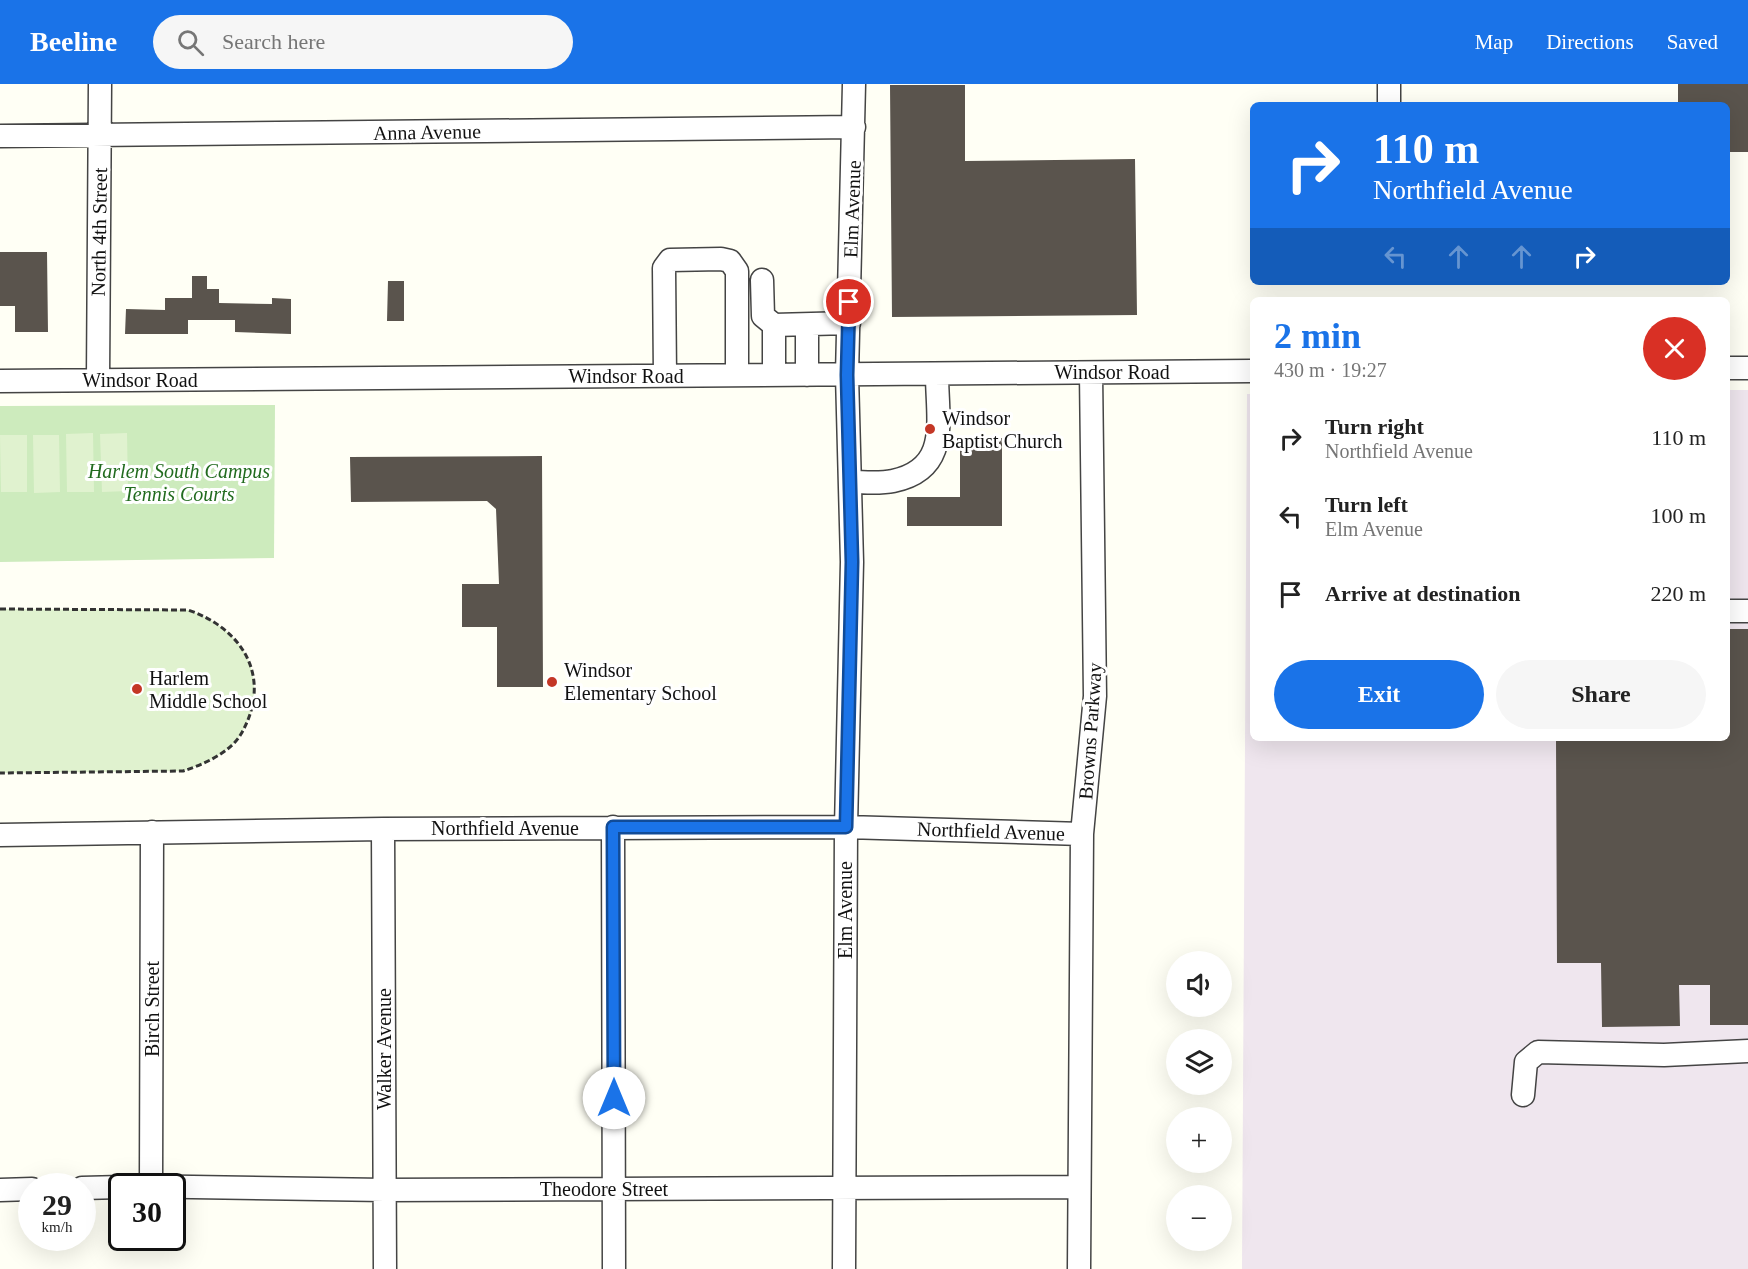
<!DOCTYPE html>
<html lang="en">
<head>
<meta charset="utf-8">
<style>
	body { margin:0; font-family:Georgia,serif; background:#f6f6f6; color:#222; height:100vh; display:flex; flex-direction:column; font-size:22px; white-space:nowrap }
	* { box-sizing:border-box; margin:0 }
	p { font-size:20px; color:#767676 }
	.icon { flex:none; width:33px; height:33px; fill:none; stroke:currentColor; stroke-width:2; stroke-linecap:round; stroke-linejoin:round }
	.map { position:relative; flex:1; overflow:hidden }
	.drawer { position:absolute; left:1250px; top:213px; width:480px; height:444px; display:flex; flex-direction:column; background:#fff; border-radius:9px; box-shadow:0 6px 24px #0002 }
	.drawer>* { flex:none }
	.banner { position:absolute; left:1250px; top:18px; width:480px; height:183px; border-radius:9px; box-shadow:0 6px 24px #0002; background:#1a73e8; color:#fff; overflow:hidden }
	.controls { position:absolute; left:1166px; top:867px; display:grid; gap:12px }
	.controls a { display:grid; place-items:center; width:66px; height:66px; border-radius:50%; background:#fff; box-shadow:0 6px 24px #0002; font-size:30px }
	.speed { position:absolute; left:18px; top:1089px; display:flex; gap:12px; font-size:30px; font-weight:700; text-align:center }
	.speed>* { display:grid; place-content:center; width:78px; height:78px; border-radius:50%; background:#fff; box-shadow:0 6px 24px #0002; line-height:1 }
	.speed small { font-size:15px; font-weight:400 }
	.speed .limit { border:3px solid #111; border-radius:9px; background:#fff; color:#111 }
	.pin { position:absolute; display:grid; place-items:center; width:51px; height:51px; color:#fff; margin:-26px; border:3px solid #fff; border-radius:50%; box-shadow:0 2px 6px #0007 }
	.me { position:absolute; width:66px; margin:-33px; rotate:0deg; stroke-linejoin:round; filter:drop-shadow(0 0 4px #0008) }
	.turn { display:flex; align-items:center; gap:21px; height:126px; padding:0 24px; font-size:27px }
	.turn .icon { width:78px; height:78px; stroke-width:2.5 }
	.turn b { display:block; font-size:42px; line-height:51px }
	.lanes { display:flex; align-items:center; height:57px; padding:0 24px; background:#0003; justify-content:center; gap:30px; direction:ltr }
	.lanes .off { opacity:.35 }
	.round { display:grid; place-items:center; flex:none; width:63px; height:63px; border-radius:32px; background:#f6f6f6 }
	.head { display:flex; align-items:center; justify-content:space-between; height:102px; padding:0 24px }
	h1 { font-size:36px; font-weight:700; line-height:45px; color:#1a73e8 }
	.action { display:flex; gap:12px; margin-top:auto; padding:12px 24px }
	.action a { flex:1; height:69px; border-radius:36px; background:#1a73e8; color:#fff; font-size:24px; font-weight:700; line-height:69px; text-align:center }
	.action a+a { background:#f6f6f6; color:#222 }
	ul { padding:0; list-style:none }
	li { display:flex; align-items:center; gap:18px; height:78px; padding:0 24px }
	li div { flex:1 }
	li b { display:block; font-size:22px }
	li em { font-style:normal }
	header { display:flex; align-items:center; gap:36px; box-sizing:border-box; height:84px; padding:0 30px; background:#1a73e8; color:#fff }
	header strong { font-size:28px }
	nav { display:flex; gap:33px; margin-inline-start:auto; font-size:21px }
	.search { width:420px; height:54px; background:#f6f6f6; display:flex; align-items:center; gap:15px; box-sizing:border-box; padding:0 21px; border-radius:33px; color:#767676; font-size:22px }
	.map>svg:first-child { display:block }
</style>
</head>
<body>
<header>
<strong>Beeline</strong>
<div class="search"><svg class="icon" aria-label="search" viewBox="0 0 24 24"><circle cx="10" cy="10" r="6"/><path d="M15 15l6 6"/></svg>Search here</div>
<nav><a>Map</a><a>Directions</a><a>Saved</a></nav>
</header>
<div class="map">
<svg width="1748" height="1185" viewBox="0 0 1748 1185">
	<rect width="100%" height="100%" fill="#fffff5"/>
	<path fill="#efe6ee" d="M1727 306H1748V1185H1242L1247 310H1252V654H1726Z"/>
	<path fill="#cdebbd" d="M275 321 274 474 0 478V322Z"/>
	<path fill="#e0f2cf" d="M93 349 94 408H67L66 350Z
		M127 349 128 407 102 408 100 350Z
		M0 351H27V408H1Z
		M33 351H59L60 408 34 409Z
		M0 525 188 526C244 545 273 595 241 650 230 669 202 681 183 687L0 689Z"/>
	<path fill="#5a544d" d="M1678 0H1748V68H1726V21H1678Z
		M890 1H965V77L1135 75 1137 231 892 233Z
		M0 168H47L48 248H15V222H0Z
		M192 192H207V205H219V219L272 220V214L291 215V250L235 248V236H188V250H125L126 225 165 226V214H192Z
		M388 197H404V237H387Z
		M960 354H1002V442H907V413H960Z
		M542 372 543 603H497V543H462V500H499L496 425 487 417 351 418 350 373Z
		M1726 545H1748V941H1710V901H1679L1680 942 1602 943 1601 879H1557L1556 654H1726Z"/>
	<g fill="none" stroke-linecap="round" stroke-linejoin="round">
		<g stroke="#444" stroke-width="25">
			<path id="minor" d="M1389 21V0
				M0 52 854 43
				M762 196 763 232 774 241
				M1726 284H1748
				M774 291V241L849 239
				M807 291V241
				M665 292 664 184 670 176 721 175 730 177 737 187V291
				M98 296 100 0
				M0 297 1252 287
				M850 398C864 398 879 400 893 397 951 385 937 336 937 290
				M1729 527H1748
				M613 743 614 1185
				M383 745 385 1185
				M0 751 383 745 846 743 1082 750
				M1523 1011 1526 978 1538 968 1664 971 1748 967
				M129 1102 384 1106 1079 1103
				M151 1102 152 748
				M82 1104 122 1103
				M0 1106 32 1105
				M844 1185 846 743 852 478 847 291 854 0
				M1079 1185 1082 750 1095 612 1091 289"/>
		</g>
		<path stroke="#333" stroke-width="3" stroke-dasharray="6 3" stroke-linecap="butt" d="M0 525 188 526C244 545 273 595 241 650 230 669 202 681 183 687L0 689"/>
		<use href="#minor" stroke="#fff" stroke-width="22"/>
	</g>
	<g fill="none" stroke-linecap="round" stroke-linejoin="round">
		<g stroke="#114b97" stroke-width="15">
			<path id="route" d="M614 1014 613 743H846L852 478 847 291 849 218"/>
		</g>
		<use href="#route" stroke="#1a73e8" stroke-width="10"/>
	</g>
	<g fill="#c43726" stroke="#fff" stroke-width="2">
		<circle cx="930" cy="345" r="6"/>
		<circle cx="552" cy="598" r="6"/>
		<circle cx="137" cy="605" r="6"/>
	</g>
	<g text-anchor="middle" stroke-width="6" stroke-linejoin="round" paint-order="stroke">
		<g font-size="20" fill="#111" stroke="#fff">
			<text transform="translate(427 48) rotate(-1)" y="7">Anna Avenue</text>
			<text transform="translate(852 125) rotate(-88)" y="7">Elm Avenue</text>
			<text transform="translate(99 148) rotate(-89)" y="7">North 4th Street</text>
			<text x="1112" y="295">Windsor Road</text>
			<text x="626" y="299">Windsor Road</text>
			<text x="140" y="303">Windsor Road</text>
			<text transform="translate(1090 647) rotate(-86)" y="7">Browns Parkway</text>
			<text x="505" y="751">Northfield Avenue</text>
			<text transform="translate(991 747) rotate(2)" y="7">Northfield Avenue</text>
			<text transform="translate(845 826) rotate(-90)" y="7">Elm Avenue</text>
			<text transform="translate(152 925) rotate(-90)" y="7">Birch Street</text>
			<text transform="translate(384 965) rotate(-90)" y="7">Walker Avenue</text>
			<text x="604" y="1112">Theodore Street</text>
		</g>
		<g font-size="20" fill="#111" stroke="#fff" text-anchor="start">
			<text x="942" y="341">Windsor<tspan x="942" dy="23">Baptist Church</tspan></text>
			<text x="564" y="593">Windsor<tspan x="564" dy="23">Elementary School</tspan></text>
			<text x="149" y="601">Harlem<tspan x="149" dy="23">Middle School</tspan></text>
		</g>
		<g font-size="20" font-style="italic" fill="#226b1f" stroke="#fff">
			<text x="179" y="394">Harlem South Campus<tspan x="179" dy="23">Tennis Courts</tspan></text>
		</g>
	</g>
</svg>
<div class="controls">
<a><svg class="icon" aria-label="sound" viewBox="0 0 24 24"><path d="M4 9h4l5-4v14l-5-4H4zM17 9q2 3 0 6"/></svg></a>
<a><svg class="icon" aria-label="layers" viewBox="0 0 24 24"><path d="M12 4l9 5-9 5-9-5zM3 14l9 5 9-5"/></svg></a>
<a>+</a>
<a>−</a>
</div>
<div class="speed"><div>29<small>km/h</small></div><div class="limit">30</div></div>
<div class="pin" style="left:849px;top:218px;background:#d93025"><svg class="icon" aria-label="arrive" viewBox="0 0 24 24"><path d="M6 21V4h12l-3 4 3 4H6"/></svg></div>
<svg class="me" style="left:614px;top:1014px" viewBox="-20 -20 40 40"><circle r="19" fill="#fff"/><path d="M0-13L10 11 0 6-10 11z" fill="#1a73e8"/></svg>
<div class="banner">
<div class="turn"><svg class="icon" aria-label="right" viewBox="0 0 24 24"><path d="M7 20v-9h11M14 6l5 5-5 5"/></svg><div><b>110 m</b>Northfield Avenue</div></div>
<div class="lanes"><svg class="icon off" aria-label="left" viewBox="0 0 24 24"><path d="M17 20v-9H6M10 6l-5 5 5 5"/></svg><svg class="icon off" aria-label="ahead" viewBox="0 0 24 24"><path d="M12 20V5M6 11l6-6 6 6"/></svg><svg class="icon off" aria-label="ahead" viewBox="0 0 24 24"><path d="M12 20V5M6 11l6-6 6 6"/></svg><svg class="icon" aria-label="right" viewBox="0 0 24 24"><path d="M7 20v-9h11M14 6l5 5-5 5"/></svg></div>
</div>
<section class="drawer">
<div class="head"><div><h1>2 min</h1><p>430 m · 19:27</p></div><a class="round" style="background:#d93025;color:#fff"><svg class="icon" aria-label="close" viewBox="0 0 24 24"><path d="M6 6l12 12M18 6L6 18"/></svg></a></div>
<ul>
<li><svg class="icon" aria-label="right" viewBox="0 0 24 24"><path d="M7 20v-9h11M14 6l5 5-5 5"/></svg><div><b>Turn right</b><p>Northfield Avenue</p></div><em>110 m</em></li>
<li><svg class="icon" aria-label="left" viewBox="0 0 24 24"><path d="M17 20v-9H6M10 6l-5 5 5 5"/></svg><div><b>Turn left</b><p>Elm Avenue</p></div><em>100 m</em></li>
<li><svg class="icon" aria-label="arrive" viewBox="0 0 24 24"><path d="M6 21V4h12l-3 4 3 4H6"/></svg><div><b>Arrive at destination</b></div><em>220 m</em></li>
</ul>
<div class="action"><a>Exit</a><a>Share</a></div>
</section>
</div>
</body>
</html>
